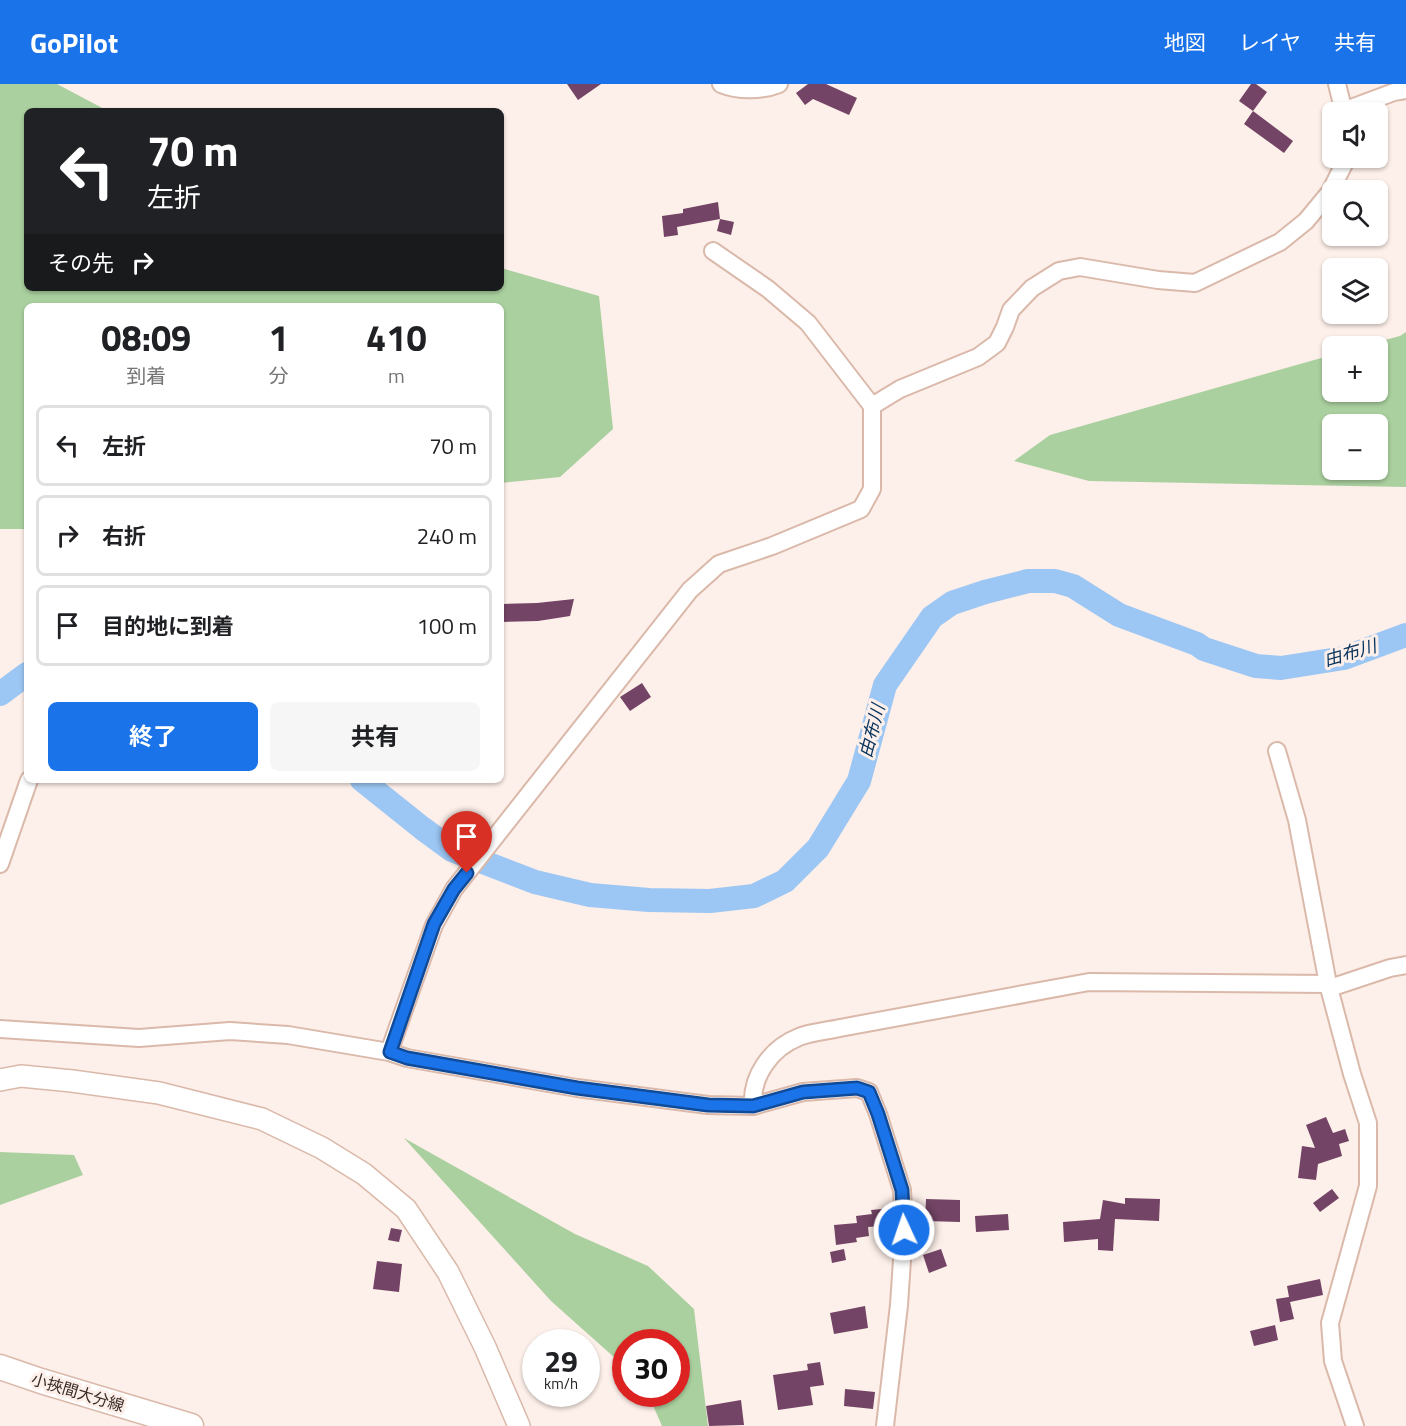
<!DOCTYPE html>
<html lang="ja">
<head>
<meta charset="utf-8">
<style>
	body { margin:0; font-family:"Titillium Web","Noto Sans JP",sans-serif; background:#f6f6f6; color:#202124; height:100vh; display:flex; flex-direction:column; font-size:22px; white-space:nowrap }
	* { box-sizing:border-box; margin:0 }
	p { font-size:20px; color:#757577 }
	.icon { flex:none; width:33px; height:33px; fill:none; stroke:currentColor; stroke-width:2; stroke-linecap:round; stroke-linejoin:round }
	.map { position:relative; flex:1; overflow:hidden }
	.drawer { position:absolute; left:24px; top:219px; width:480px; height:480px; display:flex; flex-direction:column; background:#fff; border-radius:9px; box-shadow:0 2px 4px #0004 }
	.drawer>* { flex:none }
	.hud { position:absolute; left:24px; top:24px; width:480px; height:183px; border-radius:9px; box-shadow:0 2px 4px #0004; background:#202124; color:#fff; overflow:hidden }
	.controls { position:absolute; left:1322px; top:18px; display:grid; gap:12px }
	.controls a { display:grid; place-items:center; width:66px; height:66px; border-radius:9px; background:#fff; box-shadow:0 2px 4px #0004; font-size:30px }
	.speed { position:absolute; left:522px; top:1245px; display:flex; gap:12px; font-size:30px; font-weight:700; text-align:center }
	.speed>* { display:grid; place-content:center; width:78px; height:78px; border-radius:50%; background:#fff; box-shadow:0 2px 4px #0004; line-height:1 }
	.speed small { font-size:15px; font-weight:400 }
	.speed .limit { border:9px solid #d22; background:#fff; color:#111 }
	.pin { position:absolute; display:grid; place-items:center; width:51px; height:51px; color:#fff; margin:-62px -26px; border-radius:50% 50% 50% 0; rotate:-45deg; box-shadow:0 0 6px #0007 }
	.pin .icon { rotate:45deg }
	.me { position:absolute; width:66px; margin:-33px; rotate:357deg; stroke-linejoin:round; filter:drop-shadow(0 0 4px #0008) }
	.turn { display:flex; align-items:center; gap:21px; height:126px; padding:0 24px; font-size:27px }
	.turn .icon { width:78px; height:78px; stroke-width:2.5 }
	.turn b { display:block; font-size:42px; line-height:51px }
	.then { display:flex; align-items:center; height:57px; padding:0 24px; background:#0003; gap:12px; font-size:22px }
	.eta { display:flex; justify-content:space-evenly; align-items:center; height:102px; text-align:center }
	.eta b { font-size:36px; font-weight:700; line-height:42px }
	.primary-button { display:flex; gap:12px; margin-top:auto; padding:12px 24px }
	.primary-button a { flex:1; height:69px; border-radius:9px; background:#1a73e8; color:#fff; font-size:24px; font-weight:700; line-height:69px; text-align:center }
	.primary-button a+a { background:#f6f6f6; color:#202124 }
	ul { padding:0; list-style:none }
	li { display:flex; align-items:center; gap:18px; height:81px; margin:0 12px 9px; padding:0 12px; border:3px solid #e0e0e0; border-radius:9px }
	li div { flex:1 }
	li b { display:block; font-size:22px }
	li em { font-style:normal }
	header { display:flex; align-items:center; gap:36px; box-sizing:border-box; height:84px; padding:0 30px; background:#1a73e8; color:#fff }
	header strong { font-size:28px }
	nav { display:flex; gap:33px; margin-inline-start:auto; font-size:21px }
	.map>svg:first-child { display:block }
</style>
</head>
<body>
<header>
<strong>GoPilot</strong>
<nav><a>地図</a><a>レイヤ</a><a>共有</a></nav>
</header>
<div class="map">
<svg width="1406" height="1342" viewBox="0 0 1406 1342">
	<rect width="100%" height="100%" fill="#fdefe9"/>
	<path fill="#abd09f" fill-rule="evenodd" d="M0 0H57L108 27H27V204H501V184L599 212 613 345 560 393 501 399V222H27V445H0Z
		M1406 248V403L1089 397 1014 377 1050 351 1332 271V308H1377V262H1362L1400 252ZM1332 340H1377V386H1332Z
		M404 1054 575 1150 648 1182 694 1225 708 1342H662L648 1310H676V1258H626L625 1283 551 1217Z
		M0 1068 74 1071 83 1091 0 1121Z"/>
	<g fill="none" stroke-linecap="round" stroke-linejoin="round">
		<path stroke="#9cc6f3" stroke-width="24" d="M0 610 27 590
			M362 696 422 744 452 766 535 798 590 811 649 816 710 817 754 812 785 797 818 764 859 697 885 601 932 533 952 519 985 508 1028 497H1055L1073 502 1119 531 1197 560 1204 565 1256 582 1281 584 1344 574 1406 551"/>
	</g>
	<path fill="#734465" d="M567 0H601L578 16Z
		M808 0H826L857 14 849 31 813 15 805 21 796 9Z
		M1251 0H1256L1267 8 1253 27 1239 17Z
		M1253 27 1293 57 1284 69 1244 40Z
		M718 118 720 135 677 143 678 151 664 153 662 132 683 129V125Z
		M720 135 734 138 731 151 717 147Z
		M574 515 570 532 538 537 501 538V520L537 519Z
		M642 599 651 613 630 627 620 613Z
		M1326 1033 1333 1049 1345 1045 1349 1057 1339 1060 1342 1072 1318 1080 1316 1096 1298 1094 1302 1062 1315 1064 1306 1041Z
		M1332 1105 1339 1114 1320 1128 1313 1119Z
		M1125 1114 1160 1115 1159 1137 1115 1135 1113 1167 1098 1166V1155L1064 1158 1063 1138 1100 1135 1103 1116 1125 1120Z
		M926 1115 960 1116V1138L925 1137Z
		M892 1124 893 1141 868 1143 869 1152 856 1154 857 1158 836 1161 834 1141 857 1139 856 1132 872 1130 871 1126Z
		M1008 1130 1009 1146 976 1148 975 1132Z
		M914 1137H925L924 1162H913Z
		M391 1144 402 1146 399 1158 388 1156Z
		M844 1165 846 1176 832 1179 830 1168Z
		M941 1165 947 1182 929 1189 923 1171Z
		M377 1177 402 1180 399 1208 373 1205Z
		M1320 1195 1323 1211 1290 1218 1294 1235 1280 1238 1276 1215 1289 1213 1287 1202Z
		M865 1222 868 1244 834 1250 830 1229Z
		M1275 1241 1278 1256 1254 1262 1250 1247Z
		M820 1278 824 1301 810 1303 813 1321 778 1326 773 1291 808 1286 807 1280Z
		M845 1305 875 1308 873 1325 844 1322Z
		M741 1316 744 1341 709 1342 706 1322Z"/>
	<g fill="none" stroke-linecap="round" stroke-linejoin="round">
		<g stroke="#dab9aa" stroke-width="20">
			<path id="minor" d="M721 0C738 7 762 7 779 0
				M1337 0 1344 28
				M1343 27 1394 8 1406 6
				M872 322 900 305 978 273 997 259 1005 243 1011 226 1032 204 1059 187 1080 183 1158 196 1195 199 1280 158 1306 137 1330 108 1347 74
				M1277 667 1297 736 1328 900 1352 990 1368 1039V1102L1330 1239 1333 1277 1355 1342
				M0 780 29 696
				M1330 904 1390 884 1406 881
				M0 945 139 954 230 947 288 951 389 968 407 974 577 1004 708 1021 753 1022 803 1008 857 1004 869 1008 878 1030 902 1106 904 1146 899 1221 885 1342
				M389 968 434 841 454 805 690 506 719 480 772 462 861 425 872 405V322L808 239 768 205 713 167
				M753 1022C751 992 771 964 799 953 811 948 827 947 840 944L1089 898 1328 900"/>
		</g>
		<g stroke="#dab9aa" stroke-width="24">
			<path id="tertiary" d="M0 996 21 992 72 997 159 1009 262 1035 322 1064 364 1090 406 1125 448 1188 485 1263 519 1342"/>
		</g>
		<g stroke="#dab9aa" stroke-width="27">
			<path id="secondary" d="M0 1283 41 1297 191 1342"/>
		</g>
		<use href="#minor" stroke="#fff" stroke-width="16"/>
		<use href="#tertiary" stroke="#fff" stroke-width="21"/>
		<use href="#secondary" stroke="#fff" stroke-width="24"/>
	</g>
	<g fill="none" stroke-linecap="round" stroke-linejoin="round">
		<g stroke="#114b97" stroke-width="15">
			<path id="route" d="M467 789 454 805 434 840 390 968 407 974 577 1004 708 1021 753 1022 803 1008 857 1004 869 1008 878 1030 902 1106 904 1146"/>
		</g>
		<use href="#route" stroke="#1a73e8" stroke-width="10"/>
	</g>
	<g text-anchor="middle" stroke-width="6" stroke-linejoin="round" paint-order="stroke">
		<g font-size="16" fill="#382b25" stroke="#fdefe9">
			<text transform="translate(78 1308) rotate(17)" y="6">小挾間大分線</text>
		</g>
		<g font-size="18" font-style="italic" fill="#07355e" stroke="#fdefe9">
			<text transform="translate(1350 569) rotate(-16)" y="6">由布川</text>
			<text transform="translate(872 647) rotate(-75)" y="6">由布川</text>
		</g>
	</g>
</svg>
<div class="controls">
<a><svg class="icon" aria-label="sound" viewBox="0 0 24 24"><path d="M4 9h4l5-4v14l-5-4H4zM17 9q2 3 0 6"/></svg></a>
<a><svg class="icon" aria-label="search" viewBox="0 0 24 24"><circle cx="10" cy="10" r="6"/><path d="M15 15l6 6"/></svg></a>
<a><svg class="icon" aria-label="layers" viewBox="0 0 24 24"><path d="M12 4l9 5-9 5-9-5zM3 14l9 5 9-5"/></svg></a>
<a>+</a>
<a>−</a>
</div>
<div class="speed"><div>29<small>km/h</small></div><div class="limit">30</div></div>
<div class="pin" style="left:467px;top:789px;background:#d93025"><svg class="icon" aria-label="arrive" viewBox="0 0 24 24"><path d="M6 21V4h12l-3 4 3 4H6"/></svg></div>
<svg class="me" style="left:904px;top:1146px" viewBox="-20 -20 40 40"><circle r="17" fill="#1a73e8" stroke="#fff" stroke-width="3"/><path d="M0-11L8 9 0 5-8 9z" fill="#fff"/></svg>
<div class="hud">
<div class="turn"><svg class="icon" aria-label="left" viewBox="0 0 24 24"><path d="M17 20v-9H6M10 6l-5 5 5 5"/></svg><div><b>70 m</b>左折</div></div>
<div class="then">その先<svg class="icon" aria-label="right" viewBox="0 0 24 24"><path d="M7 20v-9h11M14 6l5 5-5 5"/></svg></div>
</div>
<section class="drawer">
<div class="eta">
<div><b>08:09</b><p>到着</p></div>
<div><b>1</b><p>分</p></div>
<div><b>410</b><p>m</p></div>
</div>
<ul>
<li><svg class="icon" aria-label="left" viewBox="0 0 24 24"><path d="M17 20v-9H6M10 6l-5 5 5 5"/></svg><div><b>左折</b></div><em>70 m</em></li>
<li><svg class="icon" aria-label="right" viewBox="0 0 24 24"><path d="M7 20v-9h11M14 6l5 5-5 5"/></svg><div><b>右折</b></div><em>240 m</em></li>
<li><svg class="icon" aria-label="arrive" viewBox="0 0 24 24"><path d="M6 21V4h12l-3 4 3 4H6"/></svg><div><b>目的地に到着</b></div><em>100 m</em></li>
</ul>
<div class="primary-button"><a>終了</a><a>共有</a></div>
</section>
</div>
</body>
</html>
